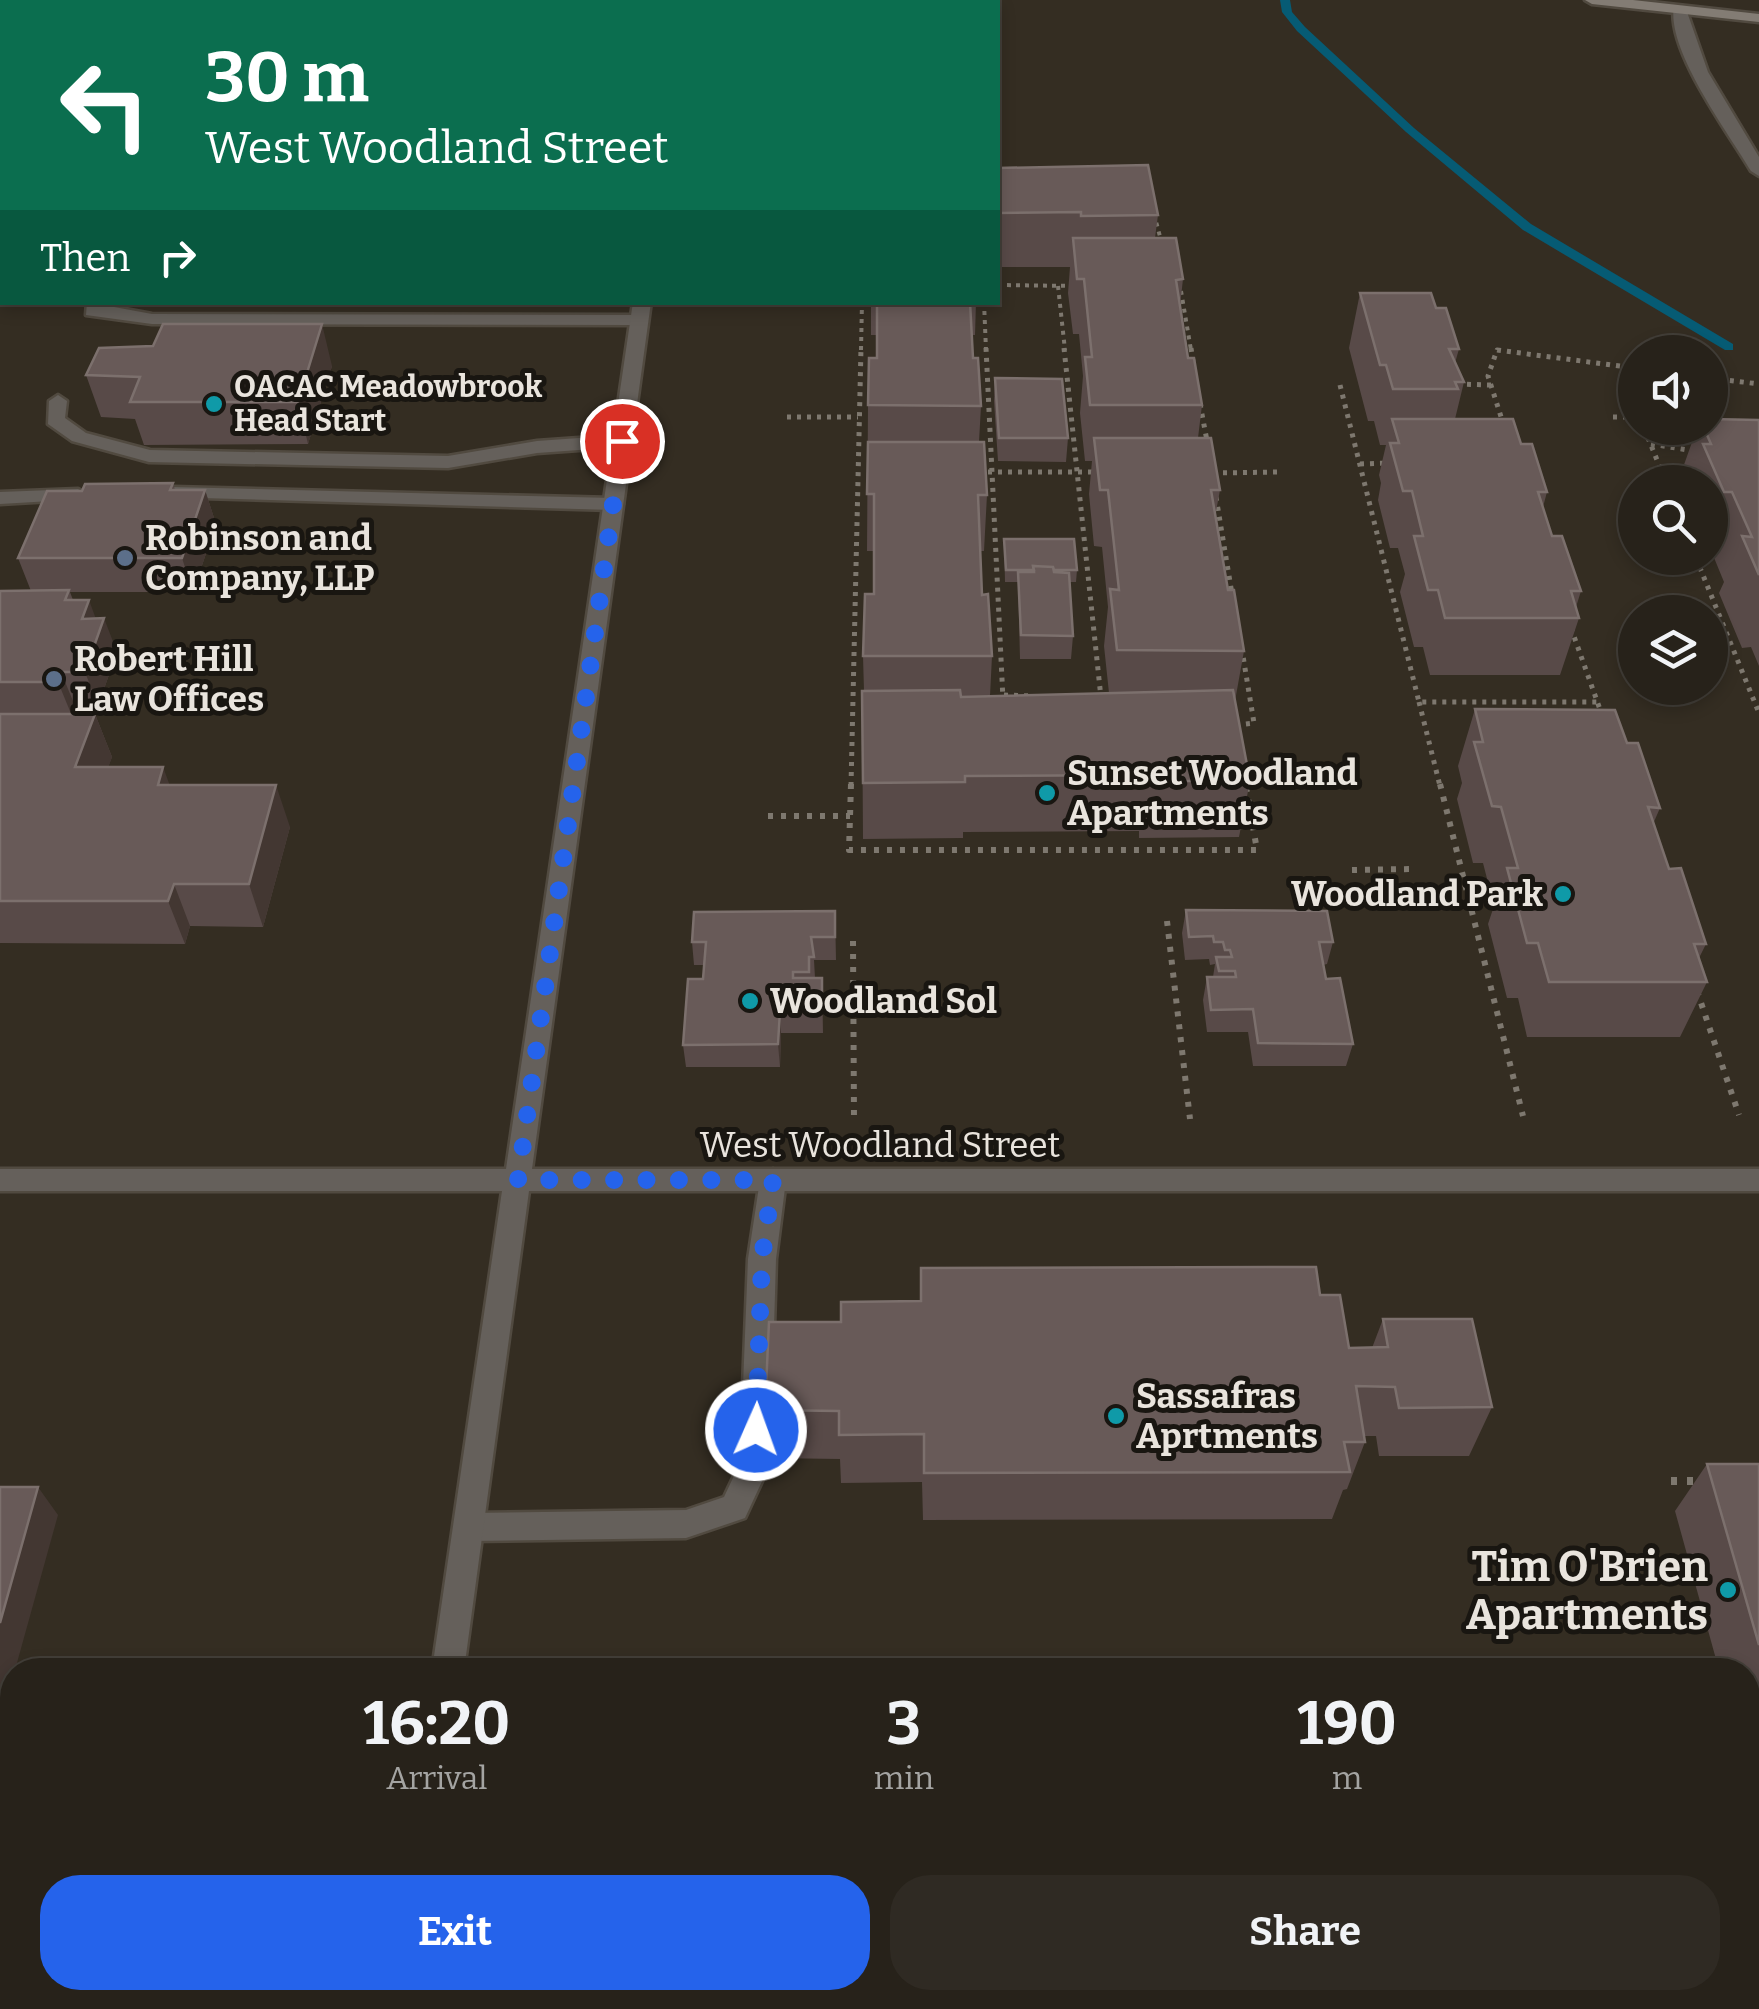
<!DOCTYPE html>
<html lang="en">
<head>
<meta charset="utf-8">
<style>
	body { margin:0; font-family:Bitter,serif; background:#2f2a23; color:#f1f3f6; height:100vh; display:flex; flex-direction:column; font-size:38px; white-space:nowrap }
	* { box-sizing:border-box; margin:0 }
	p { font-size:32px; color:#a4a4a2 }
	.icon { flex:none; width:55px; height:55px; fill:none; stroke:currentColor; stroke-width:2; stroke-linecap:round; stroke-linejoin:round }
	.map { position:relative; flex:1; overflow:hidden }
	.side { position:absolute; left:0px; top:1658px; width:1760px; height:352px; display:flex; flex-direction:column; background:#27221a; border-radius:40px 40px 0 0; box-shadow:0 5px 15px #0003,0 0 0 2px #433f39 }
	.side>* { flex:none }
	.guide { position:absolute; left:0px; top:0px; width:1000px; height:305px; box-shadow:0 5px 15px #0003,0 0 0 2px #433f39; background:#0b6e4f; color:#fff; overflow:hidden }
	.tools { position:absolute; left:1618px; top:335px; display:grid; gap:20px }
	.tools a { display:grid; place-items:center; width:110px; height:110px; border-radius:50%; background:#27221a; box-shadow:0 5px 15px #0003,0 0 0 2px #433f39; font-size:50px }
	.pin { position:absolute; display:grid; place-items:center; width:85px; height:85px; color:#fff; margin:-42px; border:5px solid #fff; border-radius:50%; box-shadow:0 2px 10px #0007 }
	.me { position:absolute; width:110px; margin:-55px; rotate:2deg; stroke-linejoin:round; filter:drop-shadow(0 0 8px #0008) }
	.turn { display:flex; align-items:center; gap:35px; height:210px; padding:0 40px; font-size:45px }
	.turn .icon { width:130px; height:130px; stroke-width:2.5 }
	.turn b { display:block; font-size:70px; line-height:85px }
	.then { display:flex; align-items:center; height:95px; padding:0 40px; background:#0003; gap:20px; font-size:38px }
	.eta { display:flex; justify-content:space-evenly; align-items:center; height:170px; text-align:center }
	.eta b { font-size:60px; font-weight:700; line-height:70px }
	.action { display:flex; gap:20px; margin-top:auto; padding:20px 40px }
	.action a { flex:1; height:115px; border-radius:40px; background:#2563eb; color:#fff; font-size:40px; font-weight:700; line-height:115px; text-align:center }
	.action a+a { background:#2f2a23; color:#f1f3f6 }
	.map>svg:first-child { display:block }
</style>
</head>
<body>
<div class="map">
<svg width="1759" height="2009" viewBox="0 0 1759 2009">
	<rect width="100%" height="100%" fill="#342d22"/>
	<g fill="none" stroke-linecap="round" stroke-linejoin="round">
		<path fill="#065b74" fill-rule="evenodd" d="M1280 0H1290L1292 12 1305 27 1414 128 1531 224 1733 344V350H1725L1523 230 1406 132 1297 31 1282 12Z"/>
		<g stroke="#514a40" stroke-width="5">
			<path id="service" d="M87 302 152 314 638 315 647 320 638 325 152 324 86 315Z
				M58 395 67 401 65 418 86 433 150 450 448 456 537 441 621 435 631 441 621 447 537 453 448 468 149 462 72 441 48 424 49 401Z
				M173 487 613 498 623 504 613 510 166 497 163 493Z
				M78 489 88 495 85 499 0 504V492Z
				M773 1169 782 1172 786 1180 776 1259 770 1464 745 1518 686 1538 469 1541 458 1537 454 1527 458 1517 469 1513 686 1510 724 1497 740 1463 748 1259 760 1180 764 1172Z
				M689 1998H724V2009H688Z"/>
		</g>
		<g stroke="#514a40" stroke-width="5">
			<path id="minor" d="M1674 6 1686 9 1708 72 1759 157V176L1751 171C1728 132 1666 50 1674 6Z
				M633 302H651L532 1169H1759V1191H529L464 1670H432L502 1191H0V1169H506Z
				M383 1998H419L417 2009H381Z"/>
		</g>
		<g stroke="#514a40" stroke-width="5">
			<path id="secondary" d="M1585 0H1633L1759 14V22L1592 4Z"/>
		</g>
		<g stroke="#514a40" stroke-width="5">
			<path id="primary" d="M0 0H8L0 5Z
				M2 134V147L0 148V135Z"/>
		</g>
		<path stroke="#7e786f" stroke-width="4" stroke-dasharray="4 5" stroke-linecap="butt" d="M1154 214 1162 244
			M998 285 1076 286
			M1058 286 1065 350
			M1181 291 1191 350
			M984 302 986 350
			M861 350 862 302"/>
		<path stroke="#7e786f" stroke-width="5" stroke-dasharray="4 6" stroke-linecap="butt" d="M986 348 1003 700
			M1064 348 1101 698
			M1191 348 1193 362
			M1710 378 1759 384
			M1457 384 1491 385
			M1340 385 1419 702H1597
			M1200 404 1208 446
			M787 417H858
			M1613 417H1635
			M1504 426 1488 376 1497 350 1635 368
			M1644 428 1666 482
			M1651 444 1694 451
			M1360 464 1389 463
			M978 472H1095
			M1213 473 1278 472
			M1216 497 1232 594
			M1696 558 1759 713
			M1571 628 1602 715
			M1004 695 1032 696
			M1419 702 1440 786
			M1236 725 1254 723 1242 650
			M851 786 861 348"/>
		<path stroke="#7e786f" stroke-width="6" stroke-dasharray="5 8" stroke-linecap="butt" d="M851 784 849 850H1257L1246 787
			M1440 784 1523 1116
			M768 816H850
			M1352 870 1412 869
			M1167 921 1190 1119
			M853 941 854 1118
			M1697 991 1739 1115"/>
		<path stroke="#7e786f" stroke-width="8" stroke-dasharray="6 10" stroke-linecap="butt" d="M1671 1481H1703"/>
		<use href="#service" fill="#65605b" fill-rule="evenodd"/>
		<use href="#minor" fill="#65605b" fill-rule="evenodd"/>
		<use href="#secondary" fill="#837c74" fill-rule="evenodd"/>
		<use href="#primary" fill="#9b9187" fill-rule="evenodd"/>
	</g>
	<path fill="#584a48" d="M296 0H587L586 2H295Z
		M998 168 1158 215 1155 238 1183 279 1180 306 1188 358 1202 405 1198 438 1220 490 1215 517 1228 590 1244 651 1235 701 1250 781 1239 837 1139 838V831L963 832V838L863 839 862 691H864L863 656 874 594V551H867L868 405 877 358V335H871V302H976L975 335H972L973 358 981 406 979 442 987 495 984 551H980L982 595 992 656 990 696 1109 693 1104 646 1108 607 1102 547 1094 546 1089 494 1092 461H1085L1080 413 1083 376 1079 334H1073L1068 293 1070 267H998Z
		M1360 293 1436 308 1459 349 1455 363 1464 382 1455 419 1521 444 1547 492 1543 507 1552 536 1581 591 1576 607 1579 618 1560 675H1430L1423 647H1414L1400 592 1405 574 1398 548H1390L1378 500 1381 483 1379 475 1386 445H1380L1374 421H1368L1349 348Z
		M156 302H209L208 305H157Z
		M332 366 308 444 144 445 135 419 101 417 86 375Z
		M995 378 1068 438 1066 462 998 461 994 401Z
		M1759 420V666L1751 647 1742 648 1719 593 1724 582 1710 548V482H1683L1680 476 1697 428H1710Z
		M173 483 175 490H205L216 524 193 592H70L73 600 96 618 117 652 98 706H75L72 714H95L112 757 108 767 170 785 290 827 263 927 190 926 185 944 0 943V591H31L18 558 82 491Z
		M1004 539 1077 570 1076 582H1069L1073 636 1071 659H1020L1018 582H1005Z
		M1475 709 1627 743 1660 808 1653 824 1669 869 1706 944 1699 958 1707 982 1680 1037H1527L1518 998H1507L1488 924 1494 906 1483 863H1473L1457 799 1462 783 1458 766Z
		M1186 910 1333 942 1327 964 1323 965 1326 979 1353 1044 1346 1066H1253L1248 1032H1207L1203 1000 1207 977H1213L1215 964 1210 965 1209 959 1185 960 1182 933Z
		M835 911 836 960H814L815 978H822L823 1033H781L780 1067H686L683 1045 703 979 704 965H694L692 942Z
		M921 1268 1320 1295 1349 1348H1372L1383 1319 1492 1407 1469 1456H1379L1376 1436H1364L1365 1442 1347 1489 1343 1490 1332 1519 923 1520 922 1482 841 1483 840 1459 770 1458 765 1410 920 1301Z
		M1707 1464H1759V1721H1748V1670H1719L1675 1511Z"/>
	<path fill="#433732" d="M322 324 332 366 308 444 298 402Z
		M205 490 216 524 193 592 182 558Z
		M89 600 100 630 104 618 117 652 98 706 85 672 82 619Z
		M61 672 75 706 72 716 58 682Z
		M95 714 112 757 93 810 75 767Z
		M163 767 179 810 158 785Z
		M276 785 290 827 263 927 249 884Z
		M174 884 190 926 185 944 168 901Z
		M780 1011 781 1033 780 1067 778 1044Z
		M38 1487 58 1515 15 1670H12V1681L3 1715 0 1711V1623Z"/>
	<path fill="#685a58" stroke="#7c706d" stroke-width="2.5" d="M296 0H464L463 2H295Z
		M841 0H920L918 2H839Z
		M1148 165 1158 215 1081 216V212L998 213V168Z
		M1073 238H1176L1183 279 1176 280 1188 358H1194L1202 405H1090L1085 357H1092L1084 279H1077Z
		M1360 293H1431L1436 308H1446L1459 349H1449L1464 382H1455L1458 389H1393L1386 365H1380Z
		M877 302H970L973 358H978L981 406 868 405 869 358H877Z
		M163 324H322L298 402H130L140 377 86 375 99 348 153 346Z
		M995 378 1062 379 1068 438H999Z
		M1392 419H1513L1521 444H1532L1547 492H1538L1552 536H1562L1581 591H1571L1579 618H1445L1438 590H1428L1414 536H1423L1412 491H1403L1390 443H1399Z
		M1710 419 1759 420V575L1742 536 1752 537 1732 492H1724L1703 444H1711L1704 428H1710Z
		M1094 438H1211L1220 490H1211L1228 590H1234L1244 651 1117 650 1110 589 1119 590 1108 490H1100Z
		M868 442H984L987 495H978L982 595 988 594 992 656H863L865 594H874V494H867Z
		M173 483 170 490H205L182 558H18L47 491H82L85 484Z
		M1004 539H1074L1077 570H1054L1053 567 1033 566 1034 570H1006Z
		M1033 566 1053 567 1054 572 1069 573 1073 636 1021 635 1018 572H1034Z
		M69 590 65 600H89L82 619 104 618 85 672H61L58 682H0V591Z
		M960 690 961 697 1233 690 1250 781H1147V775L965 776V782L863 783 862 691Z
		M1475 709 1615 710 1627 743H1638L1660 808 1648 807 1669 869 1681 868 1706 944H1694L1707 982H1549L1538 943H1527L1507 868H1518L1501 807 1492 806 1474 742H1483Z
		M0 714H95L75 767H163L158 785H276L249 884H174L168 901H0Z
		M1186 910 1327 911 1333 942H1319L1326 979 1340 978 1353 1044 1258 1043 1253 1009 1211 1010 1207 977H1236L1235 971H1219L1216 957H1232L1230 950H1225L1223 942H1214L1213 936 1189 937Z
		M835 911V937H811L814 957H809V972H793V978H822V1010L780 1011 778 1044 683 1045 688 979H703L706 942H692L694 912Z
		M1316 1267 1320 1295H1340L1349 1348 1388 1347 1383 1319H1472L1492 1407 1399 1408 1395 1387 1356 1386 1365 1442H1344L1350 1472 924 1473V1434L839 1435V1411L765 1410 769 1322H841V1302L921 1301V1268Z
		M1707 1464H1759V1645Z
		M0 1487H38L0 1623Z
		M860 1998H1442L1444 2009H860Z"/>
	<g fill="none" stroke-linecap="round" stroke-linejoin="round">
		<path stroke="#2563eb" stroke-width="18" stroke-dasharray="0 32.4" d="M622 441 518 1180H773L762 1258 756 1430"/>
	</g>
	<g fill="#0f9aa8" stroke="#191611" stroke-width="4">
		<circle cx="214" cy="404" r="10"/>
		<circle cx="1047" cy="793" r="10"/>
		<circle cx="1563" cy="894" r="10"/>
		<circle cx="750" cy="1001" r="10"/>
		<circle cx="1116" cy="1416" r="10"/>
		<circle cx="1728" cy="1590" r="10"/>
	</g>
	<g fill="#5c6f8a" stroke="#191611" stroke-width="4">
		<circle cx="125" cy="558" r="10"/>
		<circle cx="54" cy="679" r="10"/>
	</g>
	<g text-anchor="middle" stroke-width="10" stroke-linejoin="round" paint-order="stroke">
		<g font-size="30" font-weight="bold" fill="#e9e4dd" stroke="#191611" text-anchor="start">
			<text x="234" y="397">OACAC Meadowbrook<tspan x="234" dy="34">Head Start</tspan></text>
		</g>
		<g font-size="35" font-weight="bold" fill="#e9e4dd" stroke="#191611" text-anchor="start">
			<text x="145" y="550">Robinson and<tspan x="145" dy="40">Company, LLP</tspan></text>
			<text x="74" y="671">Robert Hill<tspan x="74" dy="40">Law Offices</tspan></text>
			<text x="1067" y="785">Sunset Woodland<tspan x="1067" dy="40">Apartments</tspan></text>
			<text x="1543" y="906" text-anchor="end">Woodland Park</text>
			<text x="770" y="1013">Woodland Sol</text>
			<text x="1136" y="1408">Sassafras<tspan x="1136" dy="40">Aprtments</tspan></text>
		</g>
		<g font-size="35" fill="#e9e4dd" stroke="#191611">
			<text x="880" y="1157">West Woodland Street</text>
		</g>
		<g font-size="42" font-weight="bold" fill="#e9e4dd" stroke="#191611" text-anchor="end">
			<text x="1708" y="1581">Tim O'Brien<tspan x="1708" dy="48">Apartments</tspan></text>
		</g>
	</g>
</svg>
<div class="tools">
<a><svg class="icon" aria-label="sound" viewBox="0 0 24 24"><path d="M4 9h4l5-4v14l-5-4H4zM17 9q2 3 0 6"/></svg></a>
<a><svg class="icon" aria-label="search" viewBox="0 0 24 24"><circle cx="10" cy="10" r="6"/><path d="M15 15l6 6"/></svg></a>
<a><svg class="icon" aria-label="layers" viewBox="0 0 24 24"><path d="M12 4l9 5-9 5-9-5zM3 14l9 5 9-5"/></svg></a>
</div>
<div class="pin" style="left:622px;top:441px;background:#d93025"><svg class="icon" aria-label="arrive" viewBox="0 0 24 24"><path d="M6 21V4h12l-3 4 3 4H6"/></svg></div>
<svg class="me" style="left:756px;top:1430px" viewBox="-20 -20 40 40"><circle r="17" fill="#2563eb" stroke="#fff" stroke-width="3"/><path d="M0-11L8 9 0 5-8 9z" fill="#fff"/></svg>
<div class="guide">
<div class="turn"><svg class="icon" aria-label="left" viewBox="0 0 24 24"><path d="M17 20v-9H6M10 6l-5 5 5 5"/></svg><div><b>30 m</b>West Woodland Street</div></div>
<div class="then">Then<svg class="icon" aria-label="right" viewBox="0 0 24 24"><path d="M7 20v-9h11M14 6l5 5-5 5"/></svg></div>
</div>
<section class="side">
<div class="eta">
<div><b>16:20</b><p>Arrival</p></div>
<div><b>3</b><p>min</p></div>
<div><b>190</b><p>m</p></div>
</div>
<div class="action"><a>Exit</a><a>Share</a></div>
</section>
</div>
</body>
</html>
